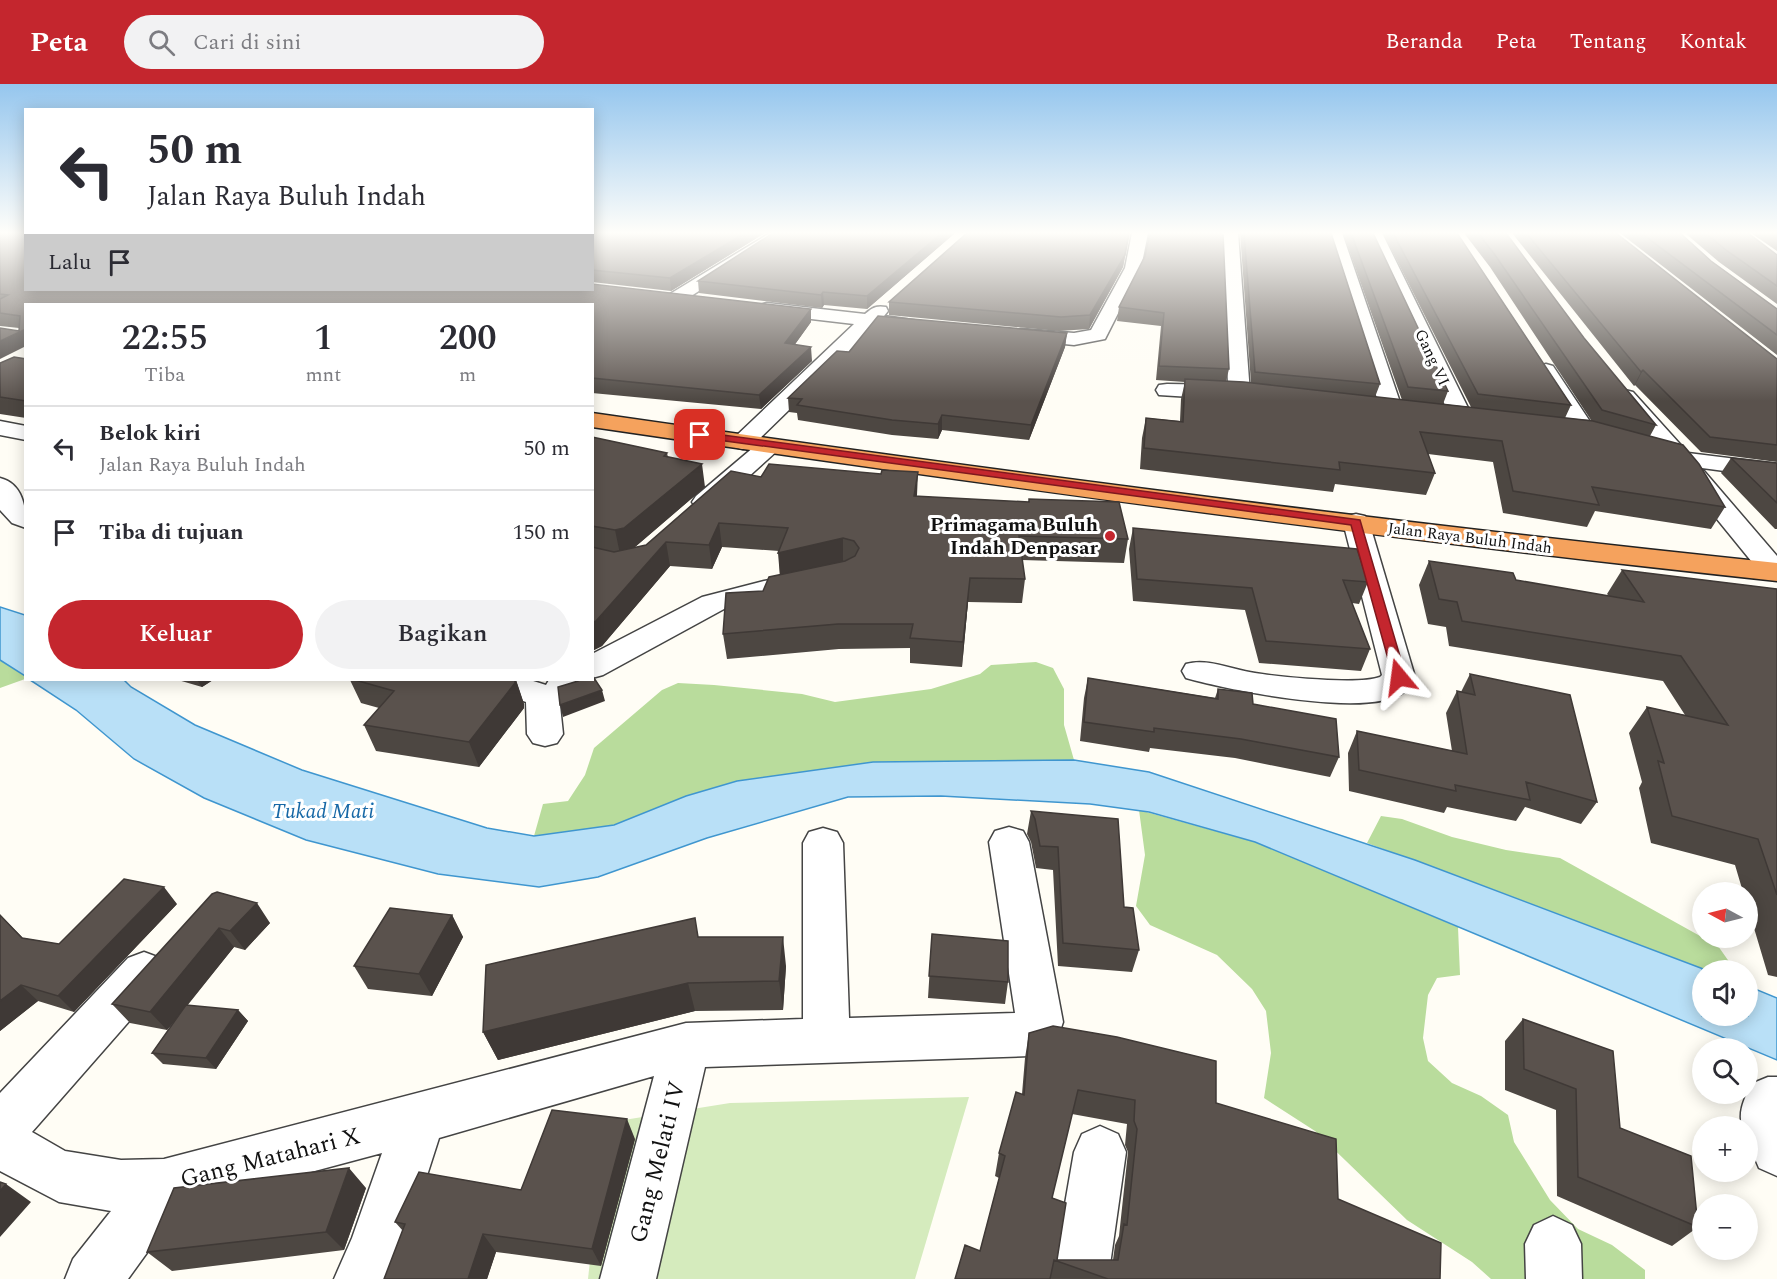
<!DOCTYPE html>
<html lang="id">
<head>
<meta charset="utf-8">
<style>
	body { margin:0; font-family:Spectral,serif; background:#f2f2f3; color:#2b2b33; height:100vh; display:flex; flex-direction:column; font-size:22px; white-space:nowrap }
	* { box-sizing:border-box; margin:0 }
	p { font-size:20px; color:#7c7c81 }
	.icon { flex:none; width:33px; height:33px; fill:none; stroke:currentColor; stroke-width:2; stroke-linecap:round; stroke-linejoin:round }
	.map { position:relative; flex:1; overflow:hidden }
	.panel { position:absolute; left:24px; top:219px; width:570px; height:378px; display:flex; flex-direction:column; background:#fff; border-radius:0px; box-shadow:0 3px 15px #0003 }
	.panel>* { flex:none }
	.guide { position:absolute; left:24px; top:24px; width:570px; height:183px; border-radius:0px; box-shadow:0 3px 15px #0003; background:#fff; color:#2b2b33; overflow:hidden }
	.needle { width:39px; rotate:277deg }
	.tools { position:absolute; left:1692px; top:798px; display:grid; gap:12px }
	.tools a { display:grid; place-items:center; width:66px; height:66px; border-radius:50%; background:#fff; box-shadow:0 3px 15px #0003; font-size:30px }
	.pin { position:absolute; display:grid; place-items:center; width:51px; height:51px; color:#fff; margin:-26px; border-radius:12px; box-shadow:0 3px 9px #0006 }
	.me { position:absolute; width:66px; margin:-33px; rotate:344deg; stroke-linejoin:round; filter:drop-shadow(0 0 4px #0008) }
	.turn { display:flex; align-items:center; gap:21px; height:126px; padding:0 24px; font-size:27px }
	.turn .icon { width:78px; height:78px; stroke-width:2.5 }
	.turn b { display:block; font-size:42px; line-height:51px }
	.then { display:flex; align-items:center; height:57px; padding:0 24px; background:#0003; gap:12px; font-size:22px }
	.eta { display:flex; justify-content:space-evenly; align-items:center; height:102px; text-align:center }
	.eta b { font-size:36px; font-weight:600; line-height:42px }
	.button { display:flex; gap:12px; margin-top:auto; padding:12px 24px }
	.button a { flex:1; height:69px; border-radius:36px; background:#c4262e; color:#fff; font-size:24px; font-weight:600; line-height:69px; text-align:center }
	.button a+a { background:#f2f2f3; color:#2b2b33 }
	ul { padding:0; list-style:none }
	li { display:flex; align-items:center; gap:18px; height:84px; padding:0 24px; border-top:2px solid #e1e1e2 }
	li div { flex:1 }
	li b { display:block; font-size:22px }
	li em { font-style:normal }
	header { display:flex; align-items:center; gap:36px; box-sizing:border-box; height:84px; padding:0 30px; background:#c4262e; color:#fff }
	header strong { font-size:28px }
	nav { display:flex; gap:33px; margin-inline-start:auto; font-size:21px }
	.search { width:420px; height:54px; background:#f2f2f3; display:flex; align-items:center; gap:15px; box-sizing:border-box; padding:0 21px; border-radius:33px; color:#7c7c81; font-size:22px }
	.map>svg:first-child { display:block }
</style>
</head>
<body>
<header>
<strong>Peta</strong>
<div class="search"><svg class="icon" aria-label="search" viewBox="0 0 24 24"><circle cx="10" cy="10" r="6"/><path d="M15 15l6 6"/></svg>Cari di sini</div>
<nav><a>Beranda</a><a>Peta</a><a>Tentang</a><a>Kontak</a></nav>
</header>
<div class="map">
<svg width="1777" height="1195" viewBox="0 0 1777 1195">
	<rect width="100%" height="100%" fill="#fffdf5"/>
	<path fill="#d5ebbd" d="M969 1013 915 1195H588L605 1039 730 1019Z"/>
	<path fill="#b9dc9c" d="M0 576 25 592V595L0 604Z
		M1036 578 1053 584 1064 605V641L1074 676 873 678 737 697 686 712 614 741 534 752 543 720 568 717 585 691 594 664 662 606 678 599 714 601 802 610 835 618 931 605 980 590 991 581Z
		M1139 726 1255 758 1458 843 1460 891 1437 894 1428 911 1423 954 1428 977 1452 999 1481 1012 1508 1031 1514 1058 1550 1116 1578 1145 1612 1161 1645 1186V1195H1491L1472 1178 1407 1136 1315 1047 1264 1014 1271 969 1266 927 1252 905 1217 871 1150 841 1136 822 1145 771Z
		M1381 732 1402 735 1452 753 1506 766 1560 774 1718 862 1735 886H1706L1367 759Z"/>
	<path fill="#b9e0f7" stroke="#3f96cf" stroke-width="1.5" d="M0 523 25 531V592L0 576Z
		M30 596H124L131 603 195 641 302 686 487 744 534 752 614 741 686 712 737 697 873 678 1074 676 1149 688 1415 776 1706 886H1702V932H1748V902L1777 914V976L1255 758 1149 728 1090 720 941 712 848 713 707 754 598 793 539 803 438 790 306 756 204 714 134 675 76 626Z"/>
	<g fill="none" stroke-linecap="round" stroke-linejoin="round">
		<g stroke="#444" stroke-width="3">
			<path id="minor" d="M770 149H788L682 218H670L667 214 670 210Z
				M1132 149H1148L1141 184 1105 255 1074 261 1014 255 1011 251 1014 247 1021 245 1074 249 1091 246 1125 184Z
				M1222 149H1238L1250 309 1247 314 1239 316 1159 311 1156 306 1159 301 1167 300 1228 301Z
				M1326 149H1342L1402 324 1399 329 1391 331 1383 329 1380 324Z
				M1366 149H1382L1472 332 1469 337 1461 339 1453 337 1450 332Z
				M767 219 865 230C872 224 876 221 886 223L888 227 884 232 926 238 929 242 926 246 919 248 874 243 751 363 743 365 735 363 731 358 735 353 854 240 760 229 758 225 760 221Z
				M1546 280 1553 282 1597 348 1593 353 1585 355 1577 353 1573 348 1536 286 1539 282Z
				M1625 306 1633 308 1688 369 1777 380V394L1672 380 1614 313 1617 308Z
				M0 337 26 342V356L0 351Z
				M769 355 777 357 781 362 777 367 714 424 705 426 696 424 692 418 696 412 761 357Z
				M1695 385 1704 387 1777 472V496L1765 494 1686 397 1683 392 1686 387Z
				M0 394C23 400 26 423 26 444L12 439 0 426Z
				M1356 430 1365 432 1369 438 1415 593C1412 598 1409 604 1404 608 1370 635 1228 606 1186 594L1182 587 1186 580C1209 574 1232 586 1255 589 1280 593 1359 601 1380 593L1382 591 1343 438 1347 432Z
				M809 489 819 492 824 498 819 504 724 525 603 591 592 594V570L702 513 764 497Z
				M482 596H530L546 601 549 596H589C583 607 571 613 559 612L563 650 557 659 545 662 533 659 527 650 526 618 486 604Z
				M1009 743 1023 747 1029 758 1063 938 1055 962 1030 972 705 983 656 1195H600L654 992 439 1054 404 1163 390 1195H334L352 1154 382 1069 180 1123 128 1195H65L73 1175 111 1127 59 1118 0 1087V1009L128 874 144 868 160 874 166 888 160 902 32 1048 65 1067 121 1076 164 1075 686 939 803 935V759L809 748 823 744 837 748 843 759 849 934 1015 929 989 758 995 747Z
				M1768 993H1777V1092L1759 1084 1748 1058V1042H1742C1738 1026 1745 1014 1751 1000Z
				M1100 1042 1118 1050 1126 1068 1108 1195H1052L1074 1068 1082 1050Z
				M1553 1132 1572 1141 1581 1160 1582 1195H1526L1525 1160 1534 1141Z"/>
		</g>
		<g stroke="#222" stroke-width="3">
			<path id="highway" d="M592 329C986 386 1381 438 1777 479V497C1381 455 986 401 592 343Z"/>
		</g>
		<use href="#minor" fill="#fff" fill-rule="evenodd"/>
		<use href="#highway" fill="#f5a25d" fill-rule="evenodd"/>
	</g>
	<path fill="#4d4742" fill-rule="evenodd" d="M0 149 811 225V238L795 260 812 277 761 325 592 309V220H26V262L19 247V244L0 242Z
		M592 149H765L671 207 592 198Z
		M955 149 867 225 824 221 822 224 699 209 698 197Z
		M967 149H1130L1123 183 1089 245 1059 247 889 231V218Z
		M1240 149H1331L1380 300 1375 313 1402 316 1343 149H1373L1448 307 1443 320 1471 323 1383 149H1457L1571 321 1565 334 1591 336 1490 183 1464 149H1506L1584 254 1656 341 1650 352 1725 423 1711 445 1595 427 1587 443 1503 429 1493 378 1428 370 1435 389 1426 411 1335 400 1333 408 1140 385 1142 354 1146 334 1180 337 1181 315 1185 298 1156 296 1161 242 1117 237 1119 223 1145 172 1229 285 1226 297 1251 299Z
		M1512 149H1616L1777 275V378L1701 368 1635 301 1634 302Z
		M1620 149H1680L1711 177 1777 225V271Z
		M1685 149H1748L1777 171V220L1719 178Z
		M1751 149H1777V167Z
		M1067 249 1065 263 1029 356 942 346 938 355 892 351 798 336 797 329 789 328 788 314 849 268Z
		M26 275V334L0 330V279Z
		M592 353 667 369 668 373 705 403 634 464 646 461 761 393 917 412 1128 455 1124 479 1022 476 1025 495 1022 519 968 518 962 583 910 579V564L839 565 727 575 723 550 763 507 780 491 779 467 722 463 712 485 670 482 602 562 592 567Z
		M1731 374 1777 379V445H1775L1721 389Z
		M1133 444 1368 498 1359 520 1352 519 1370 565 1361 587 1259 579 1245 526 1133 517 1129 465Z
		M1429 477 1516 496 1609 512 1607 510 1622 486 1777 505V893L1768 891 1748 824V808H1743L1735 781 1651 759 1639 704 1642 698 1629 649 1647 623 1685 631 1663 597 1449 562 1446 543 1428 540 1419 501Z
		M1470 590 1597 718 1581 740 1525 723 1516 737 1447 723 1444 729 1349 707 1348 669 1357 647 1452 667 1446 629 1457 607 1461 608Z
		M1088 594 1215 614 1218 605 1253 620 1339 673 1330 693 1235 674 1150 664 1149 668 1080 657 1084 614Z
		M178 596H213L202 603Z
		M350 596H516L524 620V624L479 683 376 667 364 641 379 624 361 619Z
		M1031 727 1124 823 1139 866 1132 888 1058 882 1053 786 1036 784 1031 758 1027 750Z
		M212 810 270 839 245 866 234 863 187 922 238 926 248 937 216 985 163 980 152 969 175 937 167 946 130 939 112 920Z
		M177 820 74 928 38 917 0 947V831L23 854 59 860Z
		M452 831 463 853 432 912 368 905 354 882Z
		M932 850 1008 898 1005 920 928 914Z
		M699 853 786 882 783 926 695 927 498 976 483 948Z
		M1523 935 1620 1044 1698 1143 1672 1162 1557 1112 1556 1026 1505 1006V957Z
		M1029 949 1216 1019 1440 1195H955L980 1167 999 1094 995 1092 999 1069 1022 1010 1025 974ZM1072 1030 1127 1040 1125 1061 1128 1068 1119 1152 1115 1161 1113 1176H1057L1052 1114Z
		M635 1055 601 1182 496 1168 487 1195H384L403 1147 395 1138 521 1106Z
		M366 1104 344 1166 172 1187 147 1168Z"/>
	<path fill="#3f3936" d="M745 149H765L671 207 670 194Z
		M942 149H955L867 225V212Z
		M1129 149 1123 183 1089 245 1090 231Z
		M823 208 824 221 822 224 821 211Z
		M811 225V238L786 273 785 259Z
		M26 245V262L0 275V257Z
		M1067 249 1065 263 1029 356 1031 341Z
		M811 263 812 277 761 325 759 311Z
		M1643 286 1635 301 1634 302 1641 288Z
		M942 331V346L938 355V340Z
		M702 380 705 403 629 468 620 470 615 446Z
		M918 388 917 411 914 435V412Z
		M719 439 722 463 712 485 709 461Z
		M843 454V478L780 493 778 469Z
		M666 458 670 482 602 562 592 567V539Z
		M970 494 968 518 962 583 963 558Z
		M197 596H213L202 603Z
		M516 596 524 620V624L479 683 469 658Z
		M602 606 605 617 563 633 560 621Z
		M164 803 177 820 74 928 58 912Z
		M257 819 270 839 245 866 230 847Z
		M452 831 463 853 432 912 419 890Z
		M219 844 234 863 167 946 150 928Z
		M783 853 786 882 783 926 779 897Z
		M688 899 695 927 498 976 483 948Z
		M21 901 38 917 0 947V917Z
		M238 926 248 937 216 985 206 974Z
		M627 1035 635 1055 601 1182 592 1165Z
		M349 1084 366 1104 344 1166 326 1148Z
		M6 1100 31 1118 0 1153V1107Z
		M483 1150 496 1168 487 1195H468Z"/>
	<path fill="#5a524d" stroke="#3f3936" stroke-width="1.5" fill-rule="evenodd" d="M0 149H26V206H592V200L811 225 785 259 811 263 759 311 592 294V220H26V245L0 257V244L19 247 20 232 0 229V215L8 211 0 210Z
		M592 149H745L670 194 592 186Z
		M773 149H942L867 212 823 208 821 211 698 197Z
		M967 149H1129L1125 171 1090 231 1061 233 889 218Z
		M1150 149H1223L1229 285 1159 282 1164 229 1119 223 1145 172Z
		M1244 149H1331L1380 300 1255 288Z
		M1351 149H1373L1448 307 1408 303Z
		M1393 149H1457L1571 321 1478 310Z
		M1478 149H1506L1584 254 1656 341 1602 326 1495 171Z
		M1526 149H1616L1777 275V361L1710 353 1643 286 1641 288Z
		M1641 149H1680L1711 177 1777 225V251Z
		M1705 149H1748L1777 171V202L1726 166Z
		M878 232 1067 249 1031 341 942 331 938 340 892 336 797 321 802 315 788 314 837 267 849 268Z
		M14 273 26 275V317L0 313V279Z
		M1185 295 1244 298 1593 337 1683 361 1699 380 1725 423 1592 403 1599 421 1513 407 1502 357 1420 348 1435 389 1339 378 1340 386 1144 364 1146 334 1183 338Z
		M592 353 667 369 664 372 702 380 624 444 615 446 592 442Z
		M1731 374 1777 379V419Z
		M769 380 881 390 882 386 918 388 914 412 1029 418V415L1119 418 1128 455 1019 452 1025 495 970 494 963 558 910 554 913 540H838L723 550 726 509 763 507 769 493 845 477 855 472 859 464 854 457 843 454 778 469 788 444 719 439 709 461 666 458 596 537 592 539V463L614 468 646 461 731 387 761 393Z
		M1133 444 1357 465 1368 498 1343 496 1370 565 1266 557 1252 504 1137 495Z
		M1429 477 1513 489 1516 496 1644 518 1622 486 1777 505V811L1758 755 1672 732 1658 677 1664 679 1647 623 1728 641 1681 572 1462 537 1457 518 1439 515Z
		M1470 590 1570 611 1597 718 1526 698 1530 716 1455 701 1456 707 1359 686 1357 647 1467 670 1457 607 1475 611Z
		M592 591 602 606 560 621 558 603 578 597 579 596H592Z
		M1088 594 1218 615V605L1252 609 1253 620 1336 635 1339 673 1241 655 1154 644V648L1084 638Z
		M355 596H515V599L469 658 364 641 394 607Z
		M1031 727 1118 735 1124 823 1133 824 1139 866 1063 859 1058 763 1040 762 1035 735Z
		M124 795 164 803 58 912 21 901 0 917V831L22 854 59 860Z
		M217 808 257 819 230 847 219 844 150 928 112 920 212 810Z
		M390 824 452 831 419 890 354 882Z
		M695 834 698 853H783L779 897 688 899 483 948 486 881Z
		M932 850 1008 857V898L929 892Z
		M186 921 238 926 206 974 152 969Z
		M1523 935 1613 967 1620 1044 1691 1072 1698 1143 1578 1093 1576 1005 1524 985Z
		M1053 942 1117 953 1216 977V1019L1336 1055 1338 1115 1441 1159 1440 1195H1108L1054 1176 1050 1195H955L965 1161 980 1167 1005 1072 999 1069 1016 1008 1024 1011 1029 949ZM1078 1006 1135 1016 1134 1037 1137 1045 1127 1141 1124 1140 1118 1176H1057L1066 1119 1052 1114Z
		M552 1026 627 1035 592 1165 483 1150 468 1195H384L405 1140 395 1138 419 1088 521 1106Z
		M349 1084 326 1148 147 1168 174 1104Z
		M0 1098 6 1100 0 1107Z"/>
	<linearGradient id="sky" x2="0" y2="1"><stop stop-color="#95c6ee"/><stop offset="0.47" stop-color="#fffefa"/><stop offset="1" stop-color="#fffefa" stop-opacity="0"/></linearGradient>
	<rect width="1777" height="317" fill="url(#sky)"/>
	<path fill="#c4262e" stroke="#7f191e" stroke-width="1.5" d="M700 348 1360 436 1406 593 1399 597 1393 593 1351 441 696 353V349Z"/>
	<circle fill="#c4262e" stroke="#fff" stroke-width="2" cx="1110" cy="452" r="6"/>
	<g text-anchor="middle" stroke-width="6" stroke-linejoin="round" paint-order="stroke">
		<g font-size="16" fill="#111" stroke="#fff">
			<text transform="translate(1433 273) rotate(65)" y="6">Gang VI</text>
			<text transform="translate(1470 453) rotate(7)" y="6">Jalan Raya Buluh Indah</text>
		</g>
		<g font-size="20" font-weight="bold" fill="#111" stroke="#fff" text-anchor="end">
			<text x="1098" y="447">Primagama Buluh<tspan x="1098" dy="23">Indah Denpasar</tspan></text>
		</g>
		<g font-size="21" font-style="italic" fill="#1768a6" stroke="#fff">
			<text x="323" y="734">Tukad Mati</text>
		</g>
		<g font-size="24" fill="#111" stroke="#fff">
			<text transform="translate(270 1073) rotate(-14)" y="8">Gang Matahari X</text>
			<text transform="translate(657 1078) rotate(-76)" y="8">Gang Melati IV</text>
		</g>
	</g>
</svg>
<div class="tools">
<a><svg class="needle" viewBox="-14 -14 28 28"><path d="M0-13l5 13h-10z" fill="#e53935"/><path d="M0 13l5-13h-10z" fill="#7c7c81"/></svg></a>
<a><svg class="icon" aria-label="sound" viewBox="0 0 24 24"><path d="M4 9h4l5-4v14l-5-4H4zM17 9q2 3 0 6"/></svg></a>
<a><svg class="icon" aria-label="search" viewBox="0 0 24 24"><circle cx="10" cy="10" r="6"/><path d="M15 15l6 6"/></svg></a>
<a>+</a>
<a>−</a>
</div>
<div class="pin" style="left:700px;top:351px;background:#d93025"><svg class="icon" aria-label="arrive" viewBox="0 0 24 24"><path d="M6 21V4h12l-3 4 3 4H6"/></svg></div>
<svg class="me" style="left:1399px;top:593px" viewBox="-20 -20 40 40"><path d="M0-17L14 15 0 8-14 15z" fill="#c4262e" stroke="#fff" stroke-width="4"/></svg>
<div class="guide">
<div class="turn"><svg class="icon" aria-label="left" viewBox="0 0 24 24"><path d="M17 20v-9H6M10 6l-5 5 5 5"/></svg><div><b>50 m</b>Jalan Raya Buluh Indah</div></div>
<div class="then">Lalu<svg class="icon" aria-label="arrive" viewBox="0 0 24 24"><path d="M6 21V4h12l-3 4 3 4H6"/></svg></div>
</div>
<section class="panel">
<div class="eta">
<div><b>22:55</b><p>Tiba</p></div>
<div><b>1</b><p>mnt</p></div>
<div><b>200</b><p>m</p></div>
</div>
<ul>
<li><svg class="icon" aria-label="left" viewBox="0 0 24 24"><path d="M17 20v-9H6M10 6l-5 5 5 5"/></svg><div><b>Belok kiri</b><p>Jalan Raya Buluh Indah</p></div><em>50 m</em></li>
<li><svg class="icon" aria-label="arrive" viewBox="0 0 24 24"><path d="M6 21V4h12l-3 4 3 4H6"/></svg><div><b>Tiba di tujuan</b></div><em>150 m</em></li>
</ul>
<div class="button"><a>Keluar</a><a>Bagikan</a></div>
</section>
</div>
</body>
</html>
